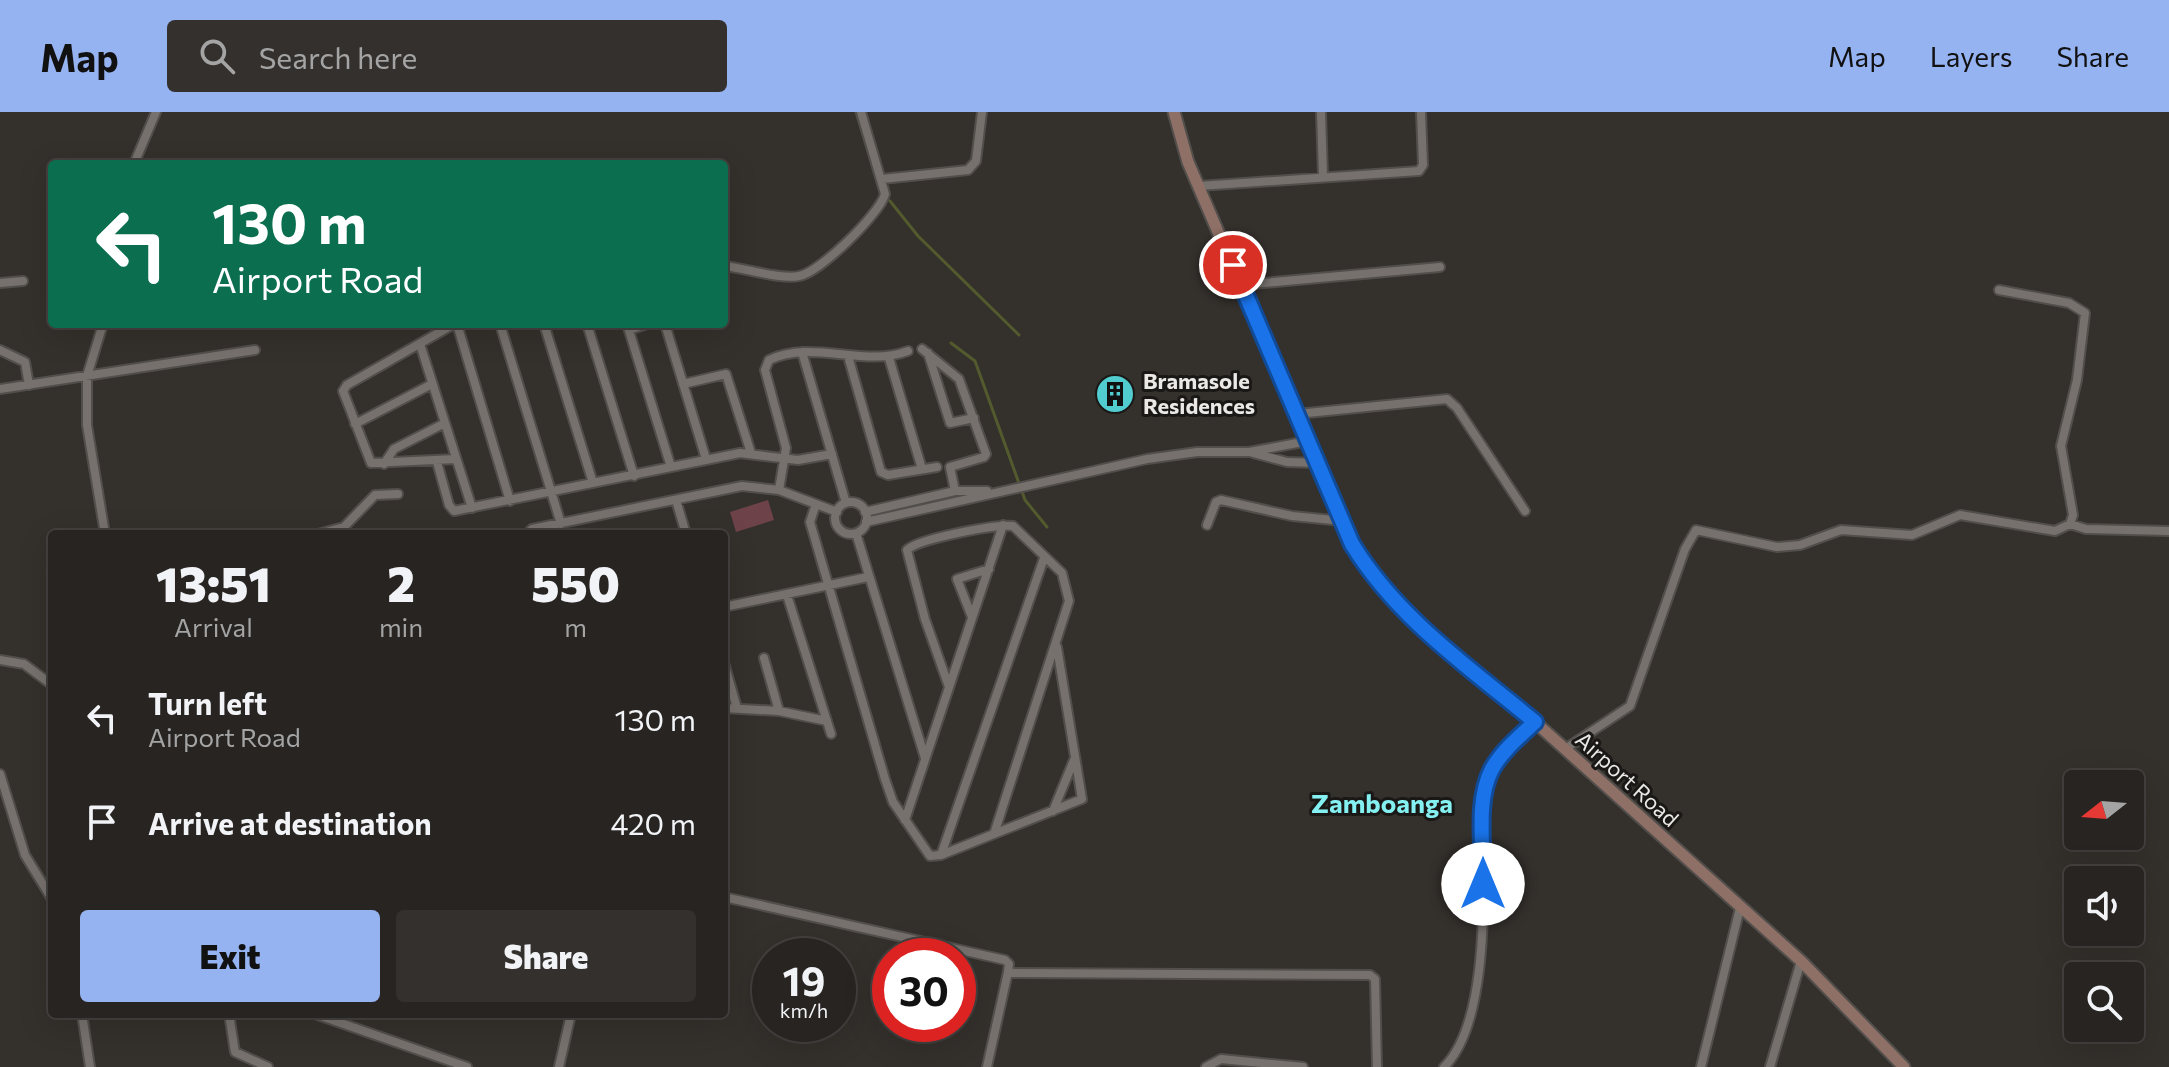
<!DOCTYPE html>
<html lang="en">
<head>
<meta charset="utf-8">
<style>
	body { margin:0; font-family:Commissioner,sans-serif; background:#33302e; color:#f1f3f6; height:100vh; display:flex; flex-direction:column; font-size:30px; white-space:nowrap }
	* { box-sizing:border-box; margin:0 }
	p { font-size:26px; color:#a4a4a5 }
	.icon { flex:none; width:44px; height:44px; fill:none; stroke:currentColor; stroke-width:2; stroke-linecap:round; stroke-linejoin:round }
	.map { position:relative; flex:1; overflow:hidden }
	.sheet { position:absolute; left:48px; top:418px; width:680px; height:488px; display:flex; flex-direction:column; background:#272421; border-radius:8px; box-shadow:0 8px 32px #0002,0 0 0 2px #43413f }
	.sheet>* { flex:none }
	.banner { position:absolute; left:48px; top:48px; width:680px; height:168px; border-radius:8px; box-shadow:0 8px 32px #0002,0 0 0 2px #43413f; background:#0b6e4f; color:#fff; overflow:hidden }
	.needle { width:52px; rotate:253deg }
	.tools { position:absolute; left:2064px; top:658px; display:grid; gap:16px }
	.tools a { display:grid; place-items:center; width:80px; height:80px; border-radius:8px; background:#272421; box-shadow:0 8px 32px #0002,0 0 0 2px #43413f; font-size:40px }
	.speed { position:absolute; left:752px; top:826px; display:flex; gap:16px; font-size:40px; font-weight:700; text-align:center }
	.speed>* { display:grid; place-content:center; width:104px; height:104px; border-radius:50%; background:#272421; box-shadow:0 8px 32px #0002,0 0 0 2px #43413f; line-height:1 }
	.speed small { font-size:20px; font-weight:400 }
	.speed .limit { border:12px solid #d22; background:#fff; color:#111 }
	.pin { position:absolute; display:grid; place-items:center; width:68px; height:68px; color:#fff; margin:-34px; border:4px solid #fff; border-radius:50%; box-shadow:0 2px 8px #0007 }
	.me { position:absolute; width:88px; margin:-44px; rotate:0deg; stroke-linejoin:round; filter:drop-shadow(0 0 6px #0008) }
	.turn { display:flex; align-items:center; gap:28px; height:168px; padding:0 32px; font-size:36px }
	.turn .icon { width:104px; height:104px; stroke-width:2.5 }
	.turn b { display:block; font-size:56px; line-height:68px }
	.eta { display:flex; justify-content:space-evenly; align-items:center; height:136px; text-align:center }
	.eta b { font-size:48px; font-weight:800; line-height:56px }
	.action { display:flex; gap:16px; margin-top:auto; padding:16px 32px }
	.action a { flex:1; height:92px; border-radius:8px; background:#95b2f1; color:#111; font-size:32px; font-weight:800; line-height:92px; text-align:center }
	.action a+a { background:#33302e; color:#f1f3f6 }
	ul { padding:0; list-style:none }
	li { display:flex; align-items:center; gap:24px; height:104px; padding:0 32px }
	li div { flex:1 }
	li b { display:block; font-size:30px }
	li em { font-style:normal }
	header { display:flex; align-items:center; gap:48px; box-sizing:border-box; height:112px; padding:0 40px; background:#95b2f1; color:#111 }
	header strong { font-size:38px }
	nav { display:flex; gap:44px; margin-inline-start:auto; font-size:28px }
	.search { width:560px; height:72px; background:#33302e; display:flex; align-items:center; gap:20px; box-sizing:border-box; padding:0 28px; border-radius:8px; color:#a4a4a5; font-size:30px }
	.map>svg:first-child { display:block }
</style>
</head>
<body>
<header>
<strong>Map</strong>
<div class="search"><svg class="icon" aria-label="search" viewBox="0 0 24 24"><circle cx="10" cy="10" r="6"/><path d="M15 15l6 6"/></svg>Search here</div>
<nav><a>Map</a><a>Layers</a><a>Share</a></nav>
</header>
<div class="map">
<svg width="2169" height="955" viewBox="0 0 2169 955">
	<rect width="100%" height="100%" fill="#34302c"/>
	<path fill="#6e4249" d="M768 388 774 408 736 420 730 400Z"/>
	<g fill="none" stroke-linecap="round" stroke-linejoin="round">
		<path stroke="#535a2d" stroke-width="3" d="M856 0 878 70
			M890 89 918 124 1019 223
			M951 231 975 249 1025 388 1047 415"/>
		<g stroke="#514e4b" stroke-width="12">
			<path id="street" d="M1321 0 1323 64
				M134 52 156 0
				M882 67 968 58 976 49 982 0
				M1199 74 1419 59 1423 53 1421 0
				M724 154C744 156 782 168 799 164 819 161 880 102 885 82L861 0
				M0 171 23 169
				M1241 173 1440 155
				M1999 178 2069 191 2085 201 2077 268 2061 334 2073 403 2070 412
				M103 212 87 264V313L105 422
				M454 212 347 273 343 279 371 351 456 347
				M457 212 510 389
				M500 212 561 412
				M544 212 593 371
				M587 212 634 364
				M627 212 671 355
				M665 212 706 347
				M629 218 647 212
				M420 232 472 396
				M922 237 959 267 986 342 984 345 950 355 955 379
				M0 238 25 250 29 273
				M802 240 846 391
				M928 241 950 311 974 306
				M848 244 881 360 888 363 937 355
				M889 246 922 357
				M683 272 726 262 751 341
				M0 277 255 238
				M1297 302 1447 287 1457 296 1525 399
				M355 312 432 272
				M1253 341 1287 350 1317 351
				M437 350 449 393 454 399 740 341 798 348 832 342
				M384 352 394 337 445 311
				M779 378 786 336 765 258 769 248C813 227 863 256 908 239
				M676 388 686 422
				M835 406a16 16 0 1 1 32 0a16 16 0 1 1-32 0Z
				M816 392 810 410 885 667 893 690 930 744 941 743 1082 687 1057 535
				M865 400 955 379H987
				M866 410 1147 347 1197 340H1249L1308 329
				M1207 413 1216 390 1221 388 1292 404 1343 409
				M856 421 925 646
				M318 422 344 415 375 383 398 382
				M527 422 532 417 742 374 779 378 837 400
				M787 483 831 622
				M724 495 868 465
				M972 505 957 467 989 457
				M764 546 779 599
				M0 548 24 552 52 573
				M724 551 737 596
				M949 575 925 507 907 438C917 427 996 412 1013 414L1062 461 1069 489 994 722
				M52 587V604
				M724 596 779 599 827 609
				M1565 637 1630 594 1685 437 1696 418 1777 435 1800 433 1841 418 1912 423 1960 403 2055 419 2070 412 2086 417 2169 419
				M0 662 25 743 52 787
				M1053 699 1074 648
				M905 708 1003 413
				M941 743 1044 446
				M724 785 1005 848 1009 852 1008 860 1014 861 1370 863 1375 867 1377 955
				M82 902 90 955
				M229 902 235 940 268 955
				M315 902 467 955
				M559 955 571 902
				M987 955 1008 860
				M1206 955 1221 947 1303 955
				M1444 955C1485 915 1484 802 1483 747 1483 719 1480 687 1490 661 1499 641 1520 624 1535 610
				M1701 955 1740 796
				M1770 955 1801 849"/>
		</g>
		<g stroke="#514e4b" stroke-width="15">
			<path id="secondary" d="M1174 0 1188 50 1352 432 1396 493 1535 610 1801 849 1904 955"/>
		</g>
		<use href="#street" stroke="#76716d" stroke-width="8"/>
		<use href="#secondary" stroke="#8f7066" stroke-width="11"/>
	</g>
	<g fill="none" stroke-linecap="round" stroke-linejoin="round">
		<g stroke="#114b97" stroke-width="20">
			<path id="route" d="M1233 153 1352 432C1397 506 1470 556 1535 610 1520 624 1502 639 1492 657 1475 689 1484 737 1483 772"/>
		</g>
		<use href="#route" stroke="#1a73e8" stroke-width="14"/>
	</g>
	<defs>
		<g id="building-disc" transform="scale(2)"><circle r="9.5" fill="#52cdcf" stroke="#1a1816"/><path d="M-4-6H4V6H1V3H-1V6H-4ZM-2.5-4.3h1.7v1.8h-1.7ZM.8-4.3h1.7v1.8H.8ZM-2.5-1h1.7V.8h-1.7ZM.8-1h1.7V.8H.8Z" fill="#111"/></g>
	</defs>
	<g fill-rule="evenodd">
		<use href="#building-disc" x="1115" y="282"/>
	</g>
	<g text-anchor="middle" stroke-width="6" stroke-linejoin="round" paint-order="stroke">
		<g font-size="22" font-weight="bold" fill="#ebe8e6" stroke="#1a1816" text-anchor="start">
			<text x="1143" y="277">Bramasole<tspan x="1143" dy="25">Residences</tspan></text>
		</g>
		<g font-size="22" fill="#ebe8e6" stroke="#1a1816">
			<text transform="translate(1627 667) rotate(42)" y="8">Airport Road</text>
		</g>
		<g font-size="26" font-weight="bold" fill="#84f0f1" stroke="#1a1816">
			<text x="1382" y="701">Zamboanga</text>
		</g>
	</g>
</svg>
<div class="tools">
<a><svg class="needle" viewBox="-14 -14 28 28"><path d="M0-13l5 13h-10z" fill="#e53935"/><path d="M0 13l5-13h-10z" fill="#a4a4a5"/></svg></a>
<a><svg class="icon" aria-label="sound" viewBox="0 0 24 24"><path d="M4 9h4l5-4v14l-5-4H4zM17 9q2 3 0 6"/></svg></a>
<a><svg class="icon" aria-label="search" viewBox="0 0 24 24"><circle cx="10" cy="10" r="6"/><path d="M15 15l6 6"/></svg></a>
</div>
<div class="speed"><div>19<small>km/h</small></div><div class="limit">30</div></div>
<div class="pin" style="left:1233px;top:153px;background:#d93025"><svg class="icon" aria-label="arrive" viewBox="0 0 24 24"><path d="M6 21V4h12l-3 4 3 4H6"/></svg></div>
<svg class="me" style="left:1483px;top:772px" viewBox="-20 -20 40 40"><circle r="19" fill="#fff"/><path d="M0-13L10 11 0 6-10 11z" fill="#1a73e8"/></svg>
<div class="banner">
<div class="turn"><svg class="icon" aria-label="left" viewBox="0 0 24 24"><path d="M17 20v-9H6M10 6l-5 5 5 5"/></svg><div><b>130 m</b>Airport Road</div></div>
</div>
<section class="sheet">
<div class="eta">
<div><b>13:51</b><p>Arrival</p></div>
<div><b>2</b><p>min</p></div>
<div><b>550</b><p>m</p></div>
</div>
<ul>
<li><svg class="icon" aria-label="left" viewBox="0 0 24 24"><path d="M17 20v-9H6M10 6l-5 5 5 5"/></svg><div><b>Turn left</b><p>Airport Road</p></div><em>130 m</em></li>
<li><svg class="icon" aria-label="arrive" viewBox="0 0 24 24"><path d="M6 21V4h12l-3 4 3 4H6"/></svg><div><b>Arrive at destination</b></div><em>420 m</em></li>
</ul>
<div class="action"><a>Exit</a><a>Share</a></div>
</section>
</div>
</body>
</html>
